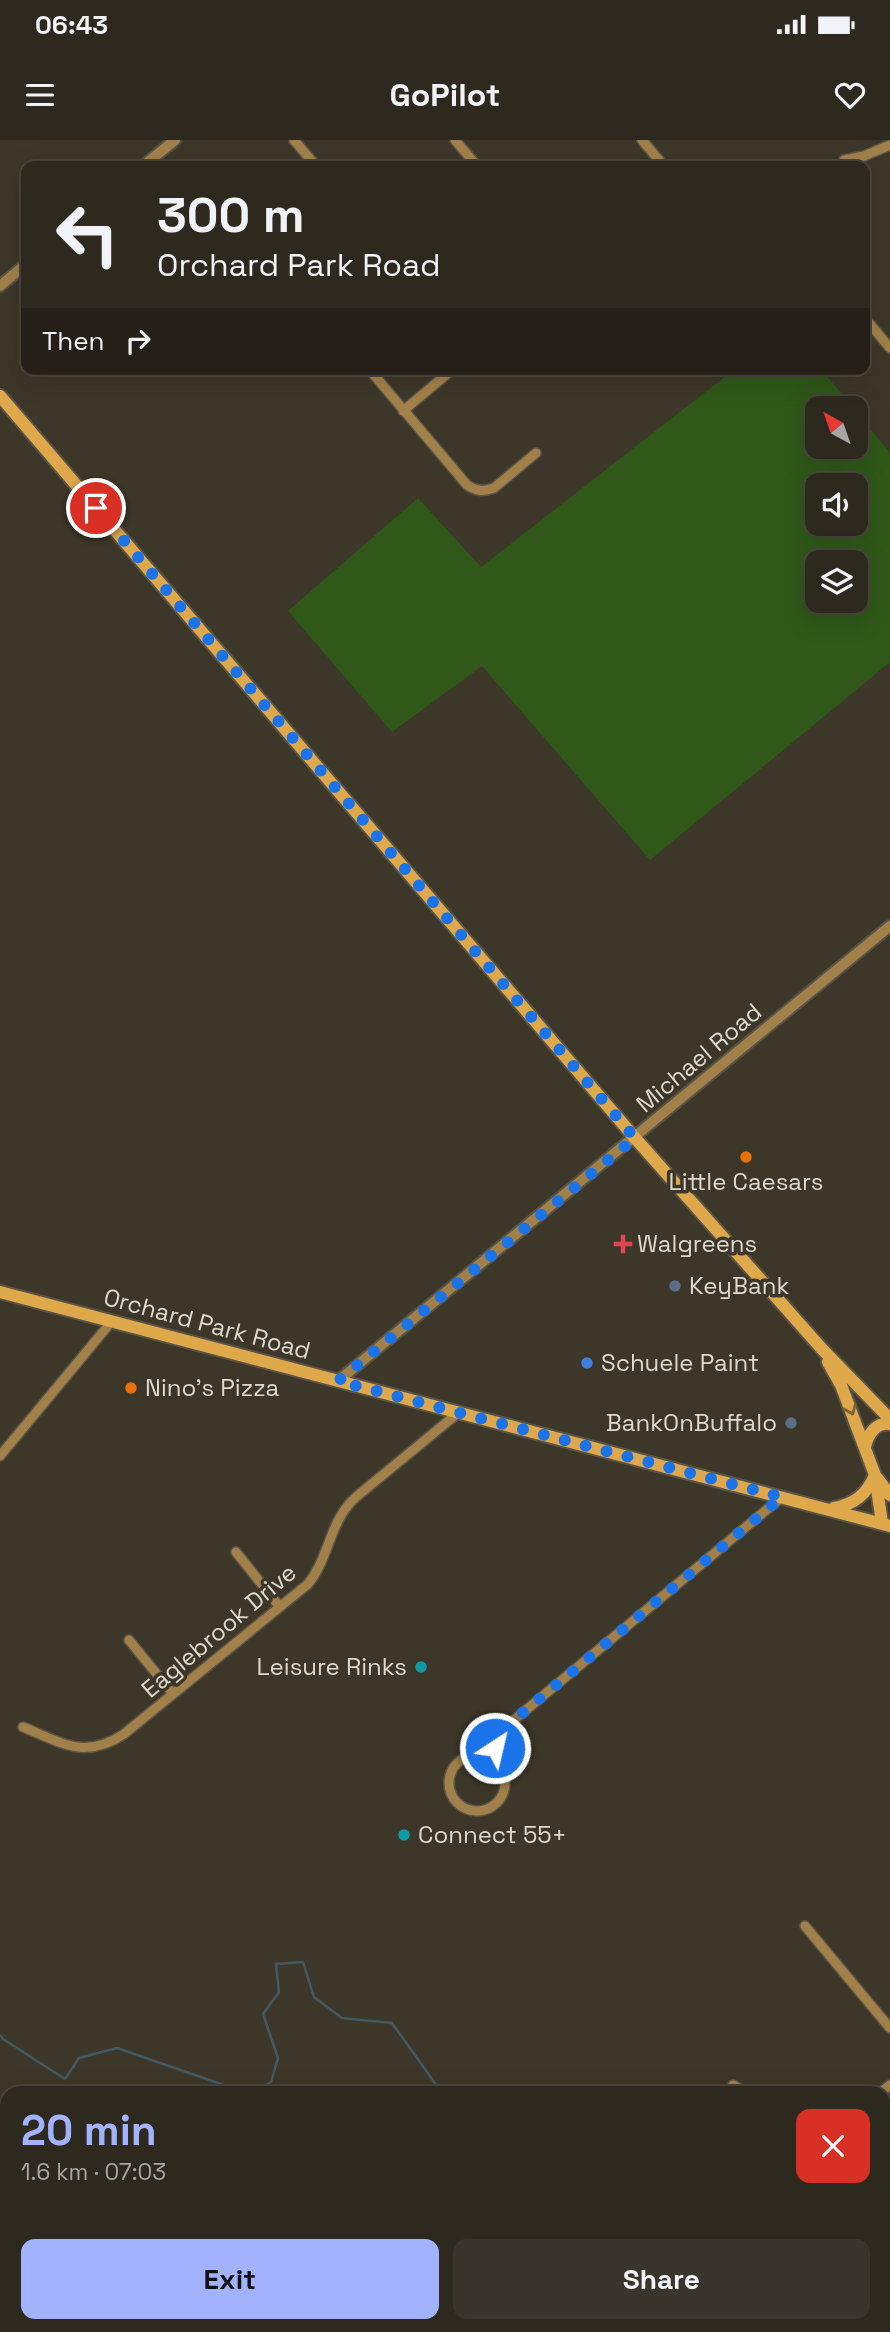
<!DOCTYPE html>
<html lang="en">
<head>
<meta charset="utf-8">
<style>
	body { margin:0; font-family:"Space Grotesk",sans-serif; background:#3a352c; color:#f1f3f6; height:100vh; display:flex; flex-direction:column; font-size:26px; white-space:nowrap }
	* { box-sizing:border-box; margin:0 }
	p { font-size:23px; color:#a7a6a4 }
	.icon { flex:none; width:38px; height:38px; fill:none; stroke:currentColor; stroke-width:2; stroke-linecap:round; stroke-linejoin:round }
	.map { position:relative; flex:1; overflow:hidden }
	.side { position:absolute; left:0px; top:1946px; width:891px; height:247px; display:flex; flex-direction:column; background:#2e291f; border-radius:21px 21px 0 0; box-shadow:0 7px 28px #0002,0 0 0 2px #49453d }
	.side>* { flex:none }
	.guide { position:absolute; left:21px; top:21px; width:849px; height:214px; border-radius:14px; box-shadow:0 7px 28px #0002,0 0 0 2px #49453d; background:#2e291f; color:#f1f3f6; overflow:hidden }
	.needle { width:46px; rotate:320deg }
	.fabs { position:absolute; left:805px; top:256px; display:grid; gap:14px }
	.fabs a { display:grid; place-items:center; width:63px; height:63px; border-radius:14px; background:#2e291f; box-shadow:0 7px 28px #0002,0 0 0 2px #49453d; font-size:35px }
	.pin { position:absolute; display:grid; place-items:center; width:60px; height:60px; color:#fff; margin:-30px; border:4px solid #fff; border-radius:50%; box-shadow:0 2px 7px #0007 }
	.me { position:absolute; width:77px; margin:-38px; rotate:35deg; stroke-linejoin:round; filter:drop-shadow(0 0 5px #0008) }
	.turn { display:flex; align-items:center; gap:24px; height:147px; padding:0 21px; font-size:32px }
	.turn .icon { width:91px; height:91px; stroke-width:2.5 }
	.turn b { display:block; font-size:49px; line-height:60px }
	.then { display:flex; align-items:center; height:66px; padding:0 21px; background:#0003; gap:14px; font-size:26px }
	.round { display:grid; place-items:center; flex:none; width:74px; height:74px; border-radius:14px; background:#3a352c }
	.headline { display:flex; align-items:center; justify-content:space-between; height:119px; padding:0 21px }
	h1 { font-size:42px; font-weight:800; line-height:52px; color:#a2b2fd }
	.button { display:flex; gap:14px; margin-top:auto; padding:14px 21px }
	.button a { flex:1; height:80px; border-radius:14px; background:#a2b2fd; color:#111; font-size:28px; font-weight:800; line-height:80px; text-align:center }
	.button a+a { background:#3a352c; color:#f1f3f6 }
	.status { display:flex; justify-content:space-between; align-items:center; height:49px; padding:0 35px; background:#2e291f; direction:ltr }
	.status svg { height:19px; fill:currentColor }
	header { display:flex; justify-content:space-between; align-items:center; height:91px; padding:0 21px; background:#2e291f; font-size:32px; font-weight:800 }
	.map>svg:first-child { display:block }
</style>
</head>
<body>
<div class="status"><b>06:43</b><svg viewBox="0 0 49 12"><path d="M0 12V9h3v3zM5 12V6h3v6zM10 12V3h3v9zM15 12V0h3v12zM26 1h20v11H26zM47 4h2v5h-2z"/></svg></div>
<header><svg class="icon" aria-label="menu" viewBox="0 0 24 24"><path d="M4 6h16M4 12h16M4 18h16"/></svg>GoPilot<svg class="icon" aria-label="heart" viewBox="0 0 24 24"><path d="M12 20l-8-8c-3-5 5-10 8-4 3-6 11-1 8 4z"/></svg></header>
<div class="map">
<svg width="890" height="2192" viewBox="0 0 890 2192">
	<rect width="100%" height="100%" fill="#3d3729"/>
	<path fill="#2f5819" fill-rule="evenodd" d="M735 229H821L853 268H817V306H856V272L890 313V522L650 720 482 526 392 592 288 471 418 358 481 427ZM817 345H856V383H817ZM817 422H856V460H817Z"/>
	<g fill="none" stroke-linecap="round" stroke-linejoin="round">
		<path stroke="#435962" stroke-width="2.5" d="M0 1895 3 1899 65 1939 79 1918 117 1908 247 1953
			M251 1953 271 1942 278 1918 263 1874 279 1852 276 1824 303 1822 314 1857 342 1878 392 1883 442 1953
			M884 2062H890"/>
		<g stroke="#5a5447" stroke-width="12">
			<path id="minor" d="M294 0 316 26
				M455 0 477 26
				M642 0 664 26
				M844 20 864 16 890 5
				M864 177 890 208
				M369 229 467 345C476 351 483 352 494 348L536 313
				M403 271 453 229
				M0 1316 112 1181
				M236 1412 280 1467
				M129 1500 173 1554
				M23 1587C62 1603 85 1620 124 1594L308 1444C330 1417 329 1381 356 1357L458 1273
				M449 1643a28 28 0 1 1 56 0a28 28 0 1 1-56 0Z
				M490 1617 514 1580 782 1357
				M805 1786 890 1888
				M733 1945 747 1953
				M880 1953 890 1945
				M0 1999 7 2000
				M884 2146 890 2147
				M0 2163 7 2171
				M19 2186 24 2192
				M204 2186 209 2192
				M507 2192 514 2186"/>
		</g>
		<g stroke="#5a5447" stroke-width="14">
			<path id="tertiary" d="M143 26 175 0
				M0 146 26 124
				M338 1241 890 786"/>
		</g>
		<g stroke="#5a5447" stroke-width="16">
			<path id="secondary" d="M0 256 635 998 822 1209 890 1279
				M0 1152 890 1386
				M828 1222 841 1245 875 1335 882 1383
				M865 1307C868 1294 876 1282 890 1284
				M877 1338 890 1355
				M834 1368C855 1364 867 1354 875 1335"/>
		</g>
		<use href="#minor" stroke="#a2804a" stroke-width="9"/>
		<use href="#tertiary" stroke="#a2804a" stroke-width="10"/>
		<use href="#secondary" stroke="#dea84b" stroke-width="12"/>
	</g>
	<defs><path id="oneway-chevron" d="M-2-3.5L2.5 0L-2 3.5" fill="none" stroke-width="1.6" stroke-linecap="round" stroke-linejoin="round" transform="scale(1.75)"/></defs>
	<use stroke="#7d6437" href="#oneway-chevron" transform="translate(851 1270) rotate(68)"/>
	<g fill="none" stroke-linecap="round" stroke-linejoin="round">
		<path stroke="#1a73e8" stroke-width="12" stroke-dasharray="0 21.6" d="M96 368 635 998 338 1241 782 1357 514 1580 495 1608"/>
	</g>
	<g fill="#e8710a" stroke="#3d3729" stroke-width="2.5">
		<circle cx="746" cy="1017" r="7"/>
		<circle cx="131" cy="1248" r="7"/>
	</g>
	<path fill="#e0444e" stroke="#3d3729" stroke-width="2.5" d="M619.5 1093.5h7v7h7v7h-7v7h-7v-7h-7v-7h7z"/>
	<g fill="#5c6f8a" stroke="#3d3729" stroke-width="2.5">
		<circle cx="675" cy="1146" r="7"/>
		<circle cx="791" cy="1283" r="7"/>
	</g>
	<circle fill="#3f7fe0" stroke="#3d3729" stroke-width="2.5" cx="587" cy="1223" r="7"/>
	<g fill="#0f9aa8" stroke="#3d3729" stroke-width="2.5">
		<circle cx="421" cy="1527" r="7"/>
		<circle cx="404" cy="1695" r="7"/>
	</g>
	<g text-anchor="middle" stroke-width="7" stroke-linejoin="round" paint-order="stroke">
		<g font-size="24" fill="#ddd9d0" stroke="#3d3729">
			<text transform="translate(699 918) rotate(-40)" y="8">Michael Road</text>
			<text transform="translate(207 1184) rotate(15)" y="8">Orchard Park Road</text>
			<text transform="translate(219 1491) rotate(-40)" y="8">Eaglebrook Drive</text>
		</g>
		<g font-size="24" fill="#ddd9d0" stroke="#3d3729" text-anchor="start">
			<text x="746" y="1050" text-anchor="middle">Little Caesars</text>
			<text x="637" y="1112">Walgreens</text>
			<text x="689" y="1154">KeyBank</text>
			<text x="601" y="1231">Schuele Paint</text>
			<text x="145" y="1256">Nino's Pizza</text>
			<text x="777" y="1291" text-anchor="end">BankOnBuffalo</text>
			<text x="407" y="1535" text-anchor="end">Leisure Rinks</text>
			<text x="418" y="1703">Connect 55+</text>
		</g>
	</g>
</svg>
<div class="fabs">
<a><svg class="needle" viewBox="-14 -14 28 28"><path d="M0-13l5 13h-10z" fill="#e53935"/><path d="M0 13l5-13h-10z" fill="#a7a6a4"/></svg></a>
<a><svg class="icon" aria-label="sound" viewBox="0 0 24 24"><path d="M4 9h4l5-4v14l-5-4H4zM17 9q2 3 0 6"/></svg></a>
<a><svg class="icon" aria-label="layers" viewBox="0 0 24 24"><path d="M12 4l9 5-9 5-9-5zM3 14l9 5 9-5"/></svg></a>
</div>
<div class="pin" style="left:96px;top:368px;background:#d93025"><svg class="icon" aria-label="arrive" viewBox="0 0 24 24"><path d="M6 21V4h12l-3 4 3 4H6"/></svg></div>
<svg class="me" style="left:495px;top:1608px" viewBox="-20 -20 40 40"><circle r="17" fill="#1a73e8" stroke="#fff" stroke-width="3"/><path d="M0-11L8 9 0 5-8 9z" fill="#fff"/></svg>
<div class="guide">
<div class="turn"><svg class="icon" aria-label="left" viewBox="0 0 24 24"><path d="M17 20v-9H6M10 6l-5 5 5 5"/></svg><div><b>300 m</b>Orchard Park Road</div></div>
<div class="then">Then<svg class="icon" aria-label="right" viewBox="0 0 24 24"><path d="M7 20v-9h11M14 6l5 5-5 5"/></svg></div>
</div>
<section class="side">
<div class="headline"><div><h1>20 min</h1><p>1.6 km · 07:03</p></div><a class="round" style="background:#d93025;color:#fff"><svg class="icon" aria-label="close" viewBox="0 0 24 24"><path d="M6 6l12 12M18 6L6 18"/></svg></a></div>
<div class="button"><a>Exit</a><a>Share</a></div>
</section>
</div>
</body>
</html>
